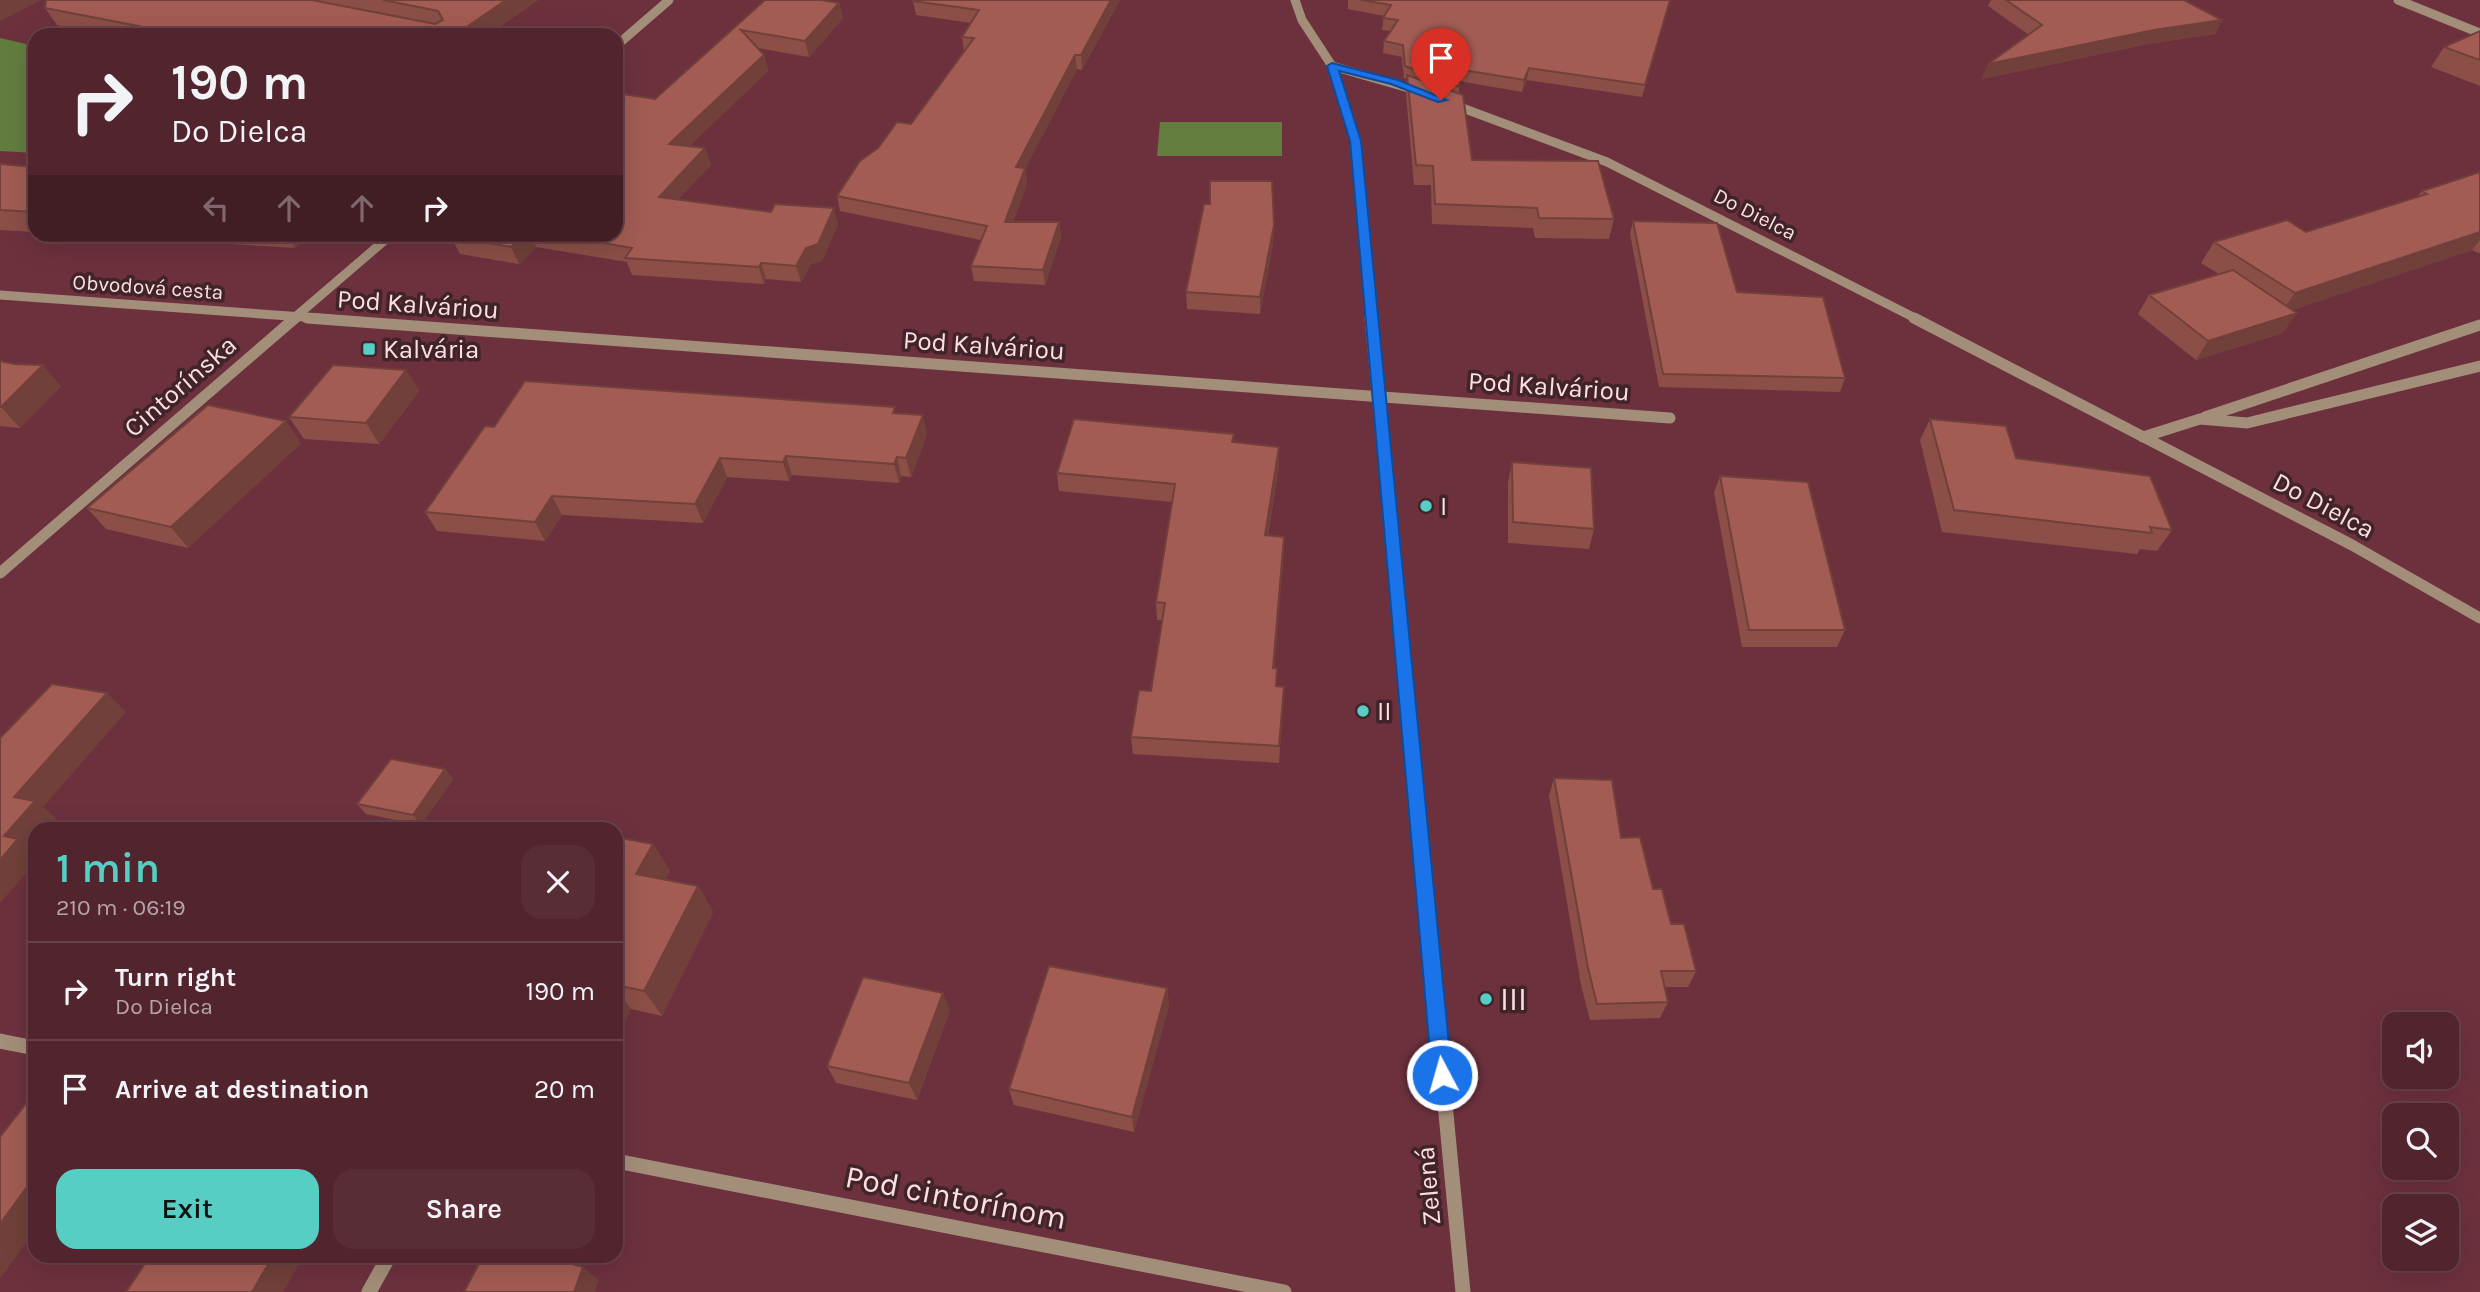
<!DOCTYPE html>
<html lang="en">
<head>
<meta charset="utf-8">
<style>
	body { margin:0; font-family:Karla,sans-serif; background:#582d36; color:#f1f3f6; height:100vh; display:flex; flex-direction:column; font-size:26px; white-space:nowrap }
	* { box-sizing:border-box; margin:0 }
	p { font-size:23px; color:#b5a5aa }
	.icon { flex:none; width:38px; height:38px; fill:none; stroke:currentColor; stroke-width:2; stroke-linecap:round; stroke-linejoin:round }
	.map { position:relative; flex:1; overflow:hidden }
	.details { position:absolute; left:28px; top:822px; width:595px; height:441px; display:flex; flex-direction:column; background:#52252e; border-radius:21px; box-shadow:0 7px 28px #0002,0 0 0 2px #68424a }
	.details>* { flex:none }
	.top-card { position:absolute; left:28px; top:28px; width:595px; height:214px; border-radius:21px; box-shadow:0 7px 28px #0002,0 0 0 2px #68424a; background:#52252e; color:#f1f3f6; overflow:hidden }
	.tools { position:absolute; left:2382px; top:1012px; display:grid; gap:14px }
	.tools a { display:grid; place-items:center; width:77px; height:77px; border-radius:14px; background:#52252e; box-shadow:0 7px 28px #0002,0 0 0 2px #68424a; font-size:35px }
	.pin { position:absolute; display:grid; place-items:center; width:60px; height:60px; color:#fff; margin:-72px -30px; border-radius:50% 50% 50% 0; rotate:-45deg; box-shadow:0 0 7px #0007 }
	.pin .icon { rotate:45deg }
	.me { position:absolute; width:77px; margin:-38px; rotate:354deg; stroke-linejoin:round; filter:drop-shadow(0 0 5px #0008) }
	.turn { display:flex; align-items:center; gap:24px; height:147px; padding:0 28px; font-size:32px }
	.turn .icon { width:91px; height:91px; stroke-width:2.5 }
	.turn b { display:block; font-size:49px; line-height:60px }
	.lanes { display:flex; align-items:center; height:66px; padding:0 28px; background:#0003; justify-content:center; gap:35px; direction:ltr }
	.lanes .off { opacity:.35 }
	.round { display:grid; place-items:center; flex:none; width:74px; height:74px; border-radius:21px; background:#582d36 }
	.summary { display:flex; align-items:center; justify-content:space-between; height:119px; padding:0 28px }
	h1 { font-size:42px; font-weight:600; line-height:52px; color:#56cec4 }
	.action { display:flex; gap:14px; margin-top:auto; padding:14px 28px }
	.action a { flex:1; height:80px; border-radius:21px; background:#56cec4; color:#111; font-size:28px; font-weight:600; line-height:80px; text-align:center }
	.action a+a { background:#582d36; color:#f1f3f6 }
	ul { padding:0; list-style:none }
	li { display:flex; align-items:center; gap:21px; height:98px; padding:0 28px; border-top:2px solid #68424a }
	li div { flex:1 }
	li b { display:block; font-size:26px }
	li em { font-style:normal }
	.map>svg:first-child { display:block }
</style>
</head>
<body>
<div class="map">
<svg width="2480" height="1292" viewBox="0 0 2480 1292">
	<rect width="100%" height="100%" fill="#6d313e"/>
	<path fill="#637d3f" d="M0 38 35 46V153L0 151Z
		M1160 122H1282V156H1157Z"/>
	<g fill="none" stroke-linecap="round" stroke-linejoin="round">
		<path stroke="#a38e79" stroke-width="9" d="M1295 0 1302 20 1332 66 1355 141 1370 319
			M2398 0 2480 33
			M616 46 669 0
			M1332 66 1419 91
			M1449 103 1607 162 1917 319
			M0 295 331 319
			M293 319 392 234"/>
		<path stroke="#a38e79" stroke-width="11" d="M307 318 1670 418
			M1370 318 1410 739
			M1914 318 2352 545 2480 618
			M2205 417 2480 325
			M2143 437 2200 419 2247 423 2480 366
			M0 573 295 318"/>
		<path stroke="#a38e79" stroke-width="15" d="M1410 737 1463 1292
			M0 1041 35 1048
			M616 1161 1284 1292
			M369 1292 389 1256"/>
	</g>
	<path fill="#8b4f47" d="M46 0H538L488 35H106L57 25 45 8Z
		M765 0 839 3 843 18 809 57 758 48 764 55 768 71 689 146 705 148 711 165 678 199 838 224 822 261 811 264 801 282 766 279 764 284 632 275 627 262 536 247 519 264 460 254 451 237 454 234H616L655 99Z
		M914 0H1120L1082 70 1077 69 1025 169 1027 183 1013 222H1059L1061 237 1045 285 974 281 971 266 981 240 840 211 837 196 878 148 911 124 964 51 962 37 971 23 916 15 913 1Z
		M1348 0H1670L1642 97 1527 80 1522 92 1459 81V94L1472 160 1614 219 1609 239 1535 238 1533 228 1432 224 1431 185H1414L1406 94 1407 79 1404 78 1402 57 1383 53 1384 41 1391 31 1382 30 1384 16 1348 9Z
		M1991 0H2184L2222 20 2215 34 2147 44 1982 79 1988 64 2029 35 1988 6Z
		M2480 31V86L2431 67 2444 47Z
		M0 164 35 167V232L0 230Z
		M2480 172V253H2478L2472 250 2292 310 2283 333 2196 360 2138 314 2149 295 2219 274 2201 263 2214 242 2306 232 2417 197 2422 191Z
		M1633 221 1737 292 1845 378 1840 392 1659 387 1630 234Z
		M1274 225 1273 243 1260 314 1187 309 1186 292Z
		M72 234H308L295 248Z
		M0 361 14 364 61 386 20 428 0 426Z
		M406 370 419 391 379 444 304 439 289 417Z
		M897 413 927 434 911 477 901 476 899 483 792 475 789 481 727 477 703 523 562 515 545 541 437 531 425 512 494 427Z
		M1930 419 2016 458 2172 530 2157 551 2140 549 2137 554 1942 532 1920 440Z
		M1234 442 1279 447V465L1268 536 1284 537 1274 668 1277 687 1283 704 1279 763 1133 754 1131 737 1151 691 1162 620H1157L1156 602 1172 502 1059 491 1057 473Z
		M301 443 188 548 106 529 87 508Z
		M1512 462 1594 529 1589 549 1508 543V483Z
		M1720 476 1845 630 1837 647H1742L1714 493Z
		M445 769 453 779 421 825 366 814 357 804Z
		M1554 778 1621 838 1653 889 1671 924 1696 971 1688 987H1665L1668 1002 1660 1018 1590 1020 1581 985 1549 796Z
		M616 837 653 844 670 871 665 879 698 886 713 912 662 1016 631 1009 616 1038Z
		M1167 988 1169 1005 1134 1132 1014 1105 1009 1089Z
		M950 1010 917 1100 836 1083 827 1066Z"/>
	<path fill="#71403a" d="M0 0H41L0 21Z
		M506 0H538L488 35H455Z
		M1111 0H1120L1082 70 1081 55Z
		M839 3 843 18 809 57 805 41Z
		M2222 20 2215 34 2147 44 1982 79 1988 64 2154 30Z
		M764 55 768 71 675 160 669 144Z
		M1075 55 1077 69 1025 169 1027 183 1008 237 1005 222 1016 167Z
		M1529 68 1527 80 1522 92 1524 80Z
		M705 148 711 165 665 213 659 197Z
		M834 208 838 224 822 261 811 264 801 282 796 266 806 248Z
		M1059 222 1061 237 1045 285 1043 270Z
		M1274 225 1273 243 1260 314V297Z
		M2480 232V240L2472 250 2280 314 2295 293Z
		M287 234H308L295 248Z
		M524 234H530L536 247 519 264 511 247Z
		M761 263 766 279 764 284 759 267Z
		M2297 313 2283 333 2196 360 2208 341Z
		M43 365 61 386 20 428 1 407Z
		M406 370 419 391 379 444 366 423Z
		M923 415 927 434 911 477 906 458Z
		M286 421 301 443 188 548 171 527Z
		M1279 447V465L1265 553V535Z
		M786 456 792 475 789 481 783 462Z
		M897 457 901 476 899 483 894 464Z
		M720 458 727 477 703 523 695 504Z
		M552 496 562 515 545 541 535 522Z
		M1284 537V554L1273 685V668Z
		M107 693 126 712 43 807 57 819 48 830H35V844L31 849 35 853V863L0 903V860L4 836 14 797Z
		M445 769 453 779 421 825 413 815Z
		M653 844 670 871 653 901 636 874Z
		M698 886 713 912 662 1016 644 991Z
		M1167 988 1169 1005 1134 1132 1132 1117Z
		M616 989 631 1009 616 1038Z
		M943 993 950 1010 917 1100 909 1083Z
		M35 1176V1230L0 1279V1224Z
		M273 1256H304L283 1292H252Z
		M583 1267 599 1280 595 1292H574Z"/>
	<path fill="#a25c53" stroke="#71403a" stroke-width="2" d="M46 0H312L435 24 443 20 438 11 383 0H506L455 35H164L134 28 138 26 45 8Z
		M765 0H821L839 3 805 41 741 30 764 55 669 144 705 148 659 197 771 212 775 204 834 208 818 244 806 248 796 266 761 263 759 267 625 258 632 248 551 234H616V93L655 99Z
		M914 0H1111L1081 55H1075L1016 167 1025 168 1005 222H1059L1043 270 971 266 987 226 837 196 860 161 878 148 897 122 911 124 974 38 962 37 979 10 913 1Z
		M1361 0H1670L1645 85 1529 68 1524 80 1457 69 1460 87 1405 66 1403 45 1384 41 1398 20 1383 18 1391 5Z
		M2006 0H2184L2222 20 2154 30 1988 64 2042 25Z
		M2480 31V60L2444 47Z
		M1407 75 1463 95 1472 160 1598 161 1614 219 1539 218 1537 208 1435 204 1433 166 1416 165Z
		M0 164 35 167V212L0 210Z
		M2480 172V232L2295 293 2214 242 2287 220 2306 232 2427 194 2422 191Z
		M1210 181H1272L1274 225 1260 297 1186 292 1204 204H1210Z
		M1633 221 1717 223 1737 292 1823 297 1845 378 1663 374Z
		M454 234H524L511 247 451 237Z
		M2233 270 2297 313 2208 341 2149 295Z
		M0 361 14 364 43 365 1 407H0Z
		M333 365 406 370 366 423 289 417Z
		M525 381 895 407 893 413 923 415 906 458 897 457 894 464 786 456 783 462 720 458 695 504 552 496 535 522 425 512 485 426 494 427Z
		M208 405 286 421 171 527 87 508Z
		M1074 419 1234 434 1232 442 1279 447 1265 535 1284 537 1273 668H1277L1276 686 1284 687 1279 746 1131 737 1139 690 1151 691 1165 603 1156 602 1175 484 1057 473Z
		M1930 419 2006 426 2016 458 2150 476 2172 530 2150 527 2152 533 1954 510Z
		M1512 462 1591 468 1594 529 1513 522Z
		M1720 476 1808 482 1845 630H1749Z
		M52 684 107 693 14 797 35 801 4 836 18 839 0 860V738Z
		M391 759 445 769 413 815 357 804Z
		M1554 778 1612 780 1621 838 1640 837 1653 889H1662L1671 924H1684L1696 971H1661L1668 1002 1597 1004 1588 968Z
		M616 837 653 844 636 874 698 886 644 991 616 985Z
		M1049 966 1167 988 1132 1117 1009 1089Z
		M863 977 943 993 909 1083 827 1066Z
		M35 1092V1176L0 1224V1137Z
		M150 1256H273L252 1292H126Z
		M483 1256H543L583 1267 574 1292H464Z"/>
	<path fill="#1a73e8" stroke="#114b97" stroke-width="2" d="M1332 63 1398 80 1447 100 1438 102 1391 84 1339 71 1361 141 1452 1075 1449 1082 1442 1085 1435 1082 1432 1075 1350 141 1327 66Z"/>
	<g fill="#56cec4" stroke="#402429" stroke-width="2.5">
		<rect x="362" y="342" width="14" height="14" rx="3.5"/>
		<circle cx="1426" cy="506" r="7"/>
		<circle cx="1363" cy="711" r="7"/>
		<circle cx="1486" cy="999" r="7"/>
	</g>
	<g text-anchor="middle" stroke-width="7" stroke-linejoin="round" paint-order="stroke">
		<g font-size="21" fill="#fddee2" stroke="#402429">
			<text transform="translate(1755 214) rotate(27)" y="7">Do Dielca</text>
			<text transform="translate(148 287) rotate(4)" y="7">Obvodová cesta</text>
		</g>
		<g font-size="26" fill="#fddee2" stroke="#402429">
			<text transform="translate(418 304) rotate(4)" y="9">Pod Kalváriou</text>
			<text transform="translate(984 345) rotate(4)" y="9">Pod Kalváriou</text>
			<text transform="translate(180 386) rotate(-41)" y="9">Cintorínska</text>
			<text transform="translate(1549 386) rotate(4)" y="9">Pod Kalváriou</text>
			<text transform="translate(2324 505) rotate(28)" y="9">Do Dielca</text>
			<text transform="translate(1428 1186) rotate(-95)" y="9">Zelená</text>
		</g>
		<g font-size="26" fill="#fddee2" stroke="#402429" text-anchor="start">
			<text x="383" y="358">Kalvária</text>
			<text x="1440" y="515">I</text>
			<text x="1377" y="720">II</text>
		</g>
		<g font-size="32" fill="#fddee2" stroke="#402429" text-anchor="start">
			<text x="1500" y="1010">III</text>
		</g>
		<g font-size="32" fill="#fddee2" stroke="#402429">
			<text transform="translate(956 1197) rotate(11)" y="11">Pod cintorínom</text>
		</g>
	</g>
</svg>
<div class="tools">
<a><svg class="icon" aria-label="sound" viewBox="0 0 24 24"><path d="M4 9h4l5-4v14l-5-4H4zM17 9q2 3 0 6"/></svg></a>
<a><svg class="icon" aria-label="search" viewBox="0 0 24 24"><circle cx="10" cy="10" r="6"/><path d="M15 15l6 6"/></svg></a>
<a><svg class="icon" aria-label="layers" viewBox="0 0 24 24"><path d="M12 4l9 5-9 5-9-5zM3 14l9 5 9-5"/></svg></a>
</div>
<div class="pin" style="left:1441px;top:100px;background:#d93025"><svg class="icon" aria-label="arrive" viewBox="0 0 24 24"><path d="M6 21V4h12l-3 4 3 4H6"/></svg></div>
<svg class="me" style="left:1442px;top:1075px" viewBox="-20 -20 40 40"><circle r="17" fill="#1a73e8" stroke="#fff" stroke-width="3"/><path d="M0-11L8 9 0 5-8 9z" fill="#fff"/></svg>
<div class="top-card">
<div class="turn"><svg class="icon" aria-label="right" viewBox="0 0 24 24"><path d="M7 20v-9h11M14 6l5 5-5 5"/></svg><div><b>190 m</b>Do Dielca</div></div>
<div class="lanes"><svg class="icon off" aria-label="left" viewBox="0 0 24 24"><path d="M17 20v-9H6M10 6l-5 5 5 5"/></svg><svg class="icon off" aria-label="ahead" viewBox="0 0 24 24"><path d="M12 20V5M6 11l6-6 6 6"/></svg><svg class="icon off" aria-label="ahead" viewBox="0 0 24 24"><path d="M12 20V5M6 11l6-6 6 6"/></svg><svg class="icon" aria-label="right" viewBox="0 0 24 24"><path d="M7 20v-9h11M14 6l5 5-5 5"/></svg></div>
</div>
<section class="details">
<div class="summary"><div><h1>1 min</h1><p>210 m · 06:19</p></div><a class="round"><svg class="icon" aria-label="close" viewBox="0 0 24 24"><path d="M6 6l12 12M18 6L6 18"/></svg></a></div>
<ul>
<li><svg class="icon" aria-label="right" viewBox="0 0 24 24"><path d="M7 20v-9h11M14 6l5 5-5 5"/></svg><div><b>Turn right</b><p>Do Dielca</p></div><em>190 m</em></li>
<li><svg class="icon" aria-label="arrive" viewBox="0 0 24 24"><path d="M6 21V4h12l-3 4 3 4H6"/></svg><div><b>Arrive at destination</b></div><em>20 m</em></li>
</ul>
<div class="action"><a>Exit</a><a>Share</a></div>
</section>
</div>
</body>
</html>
